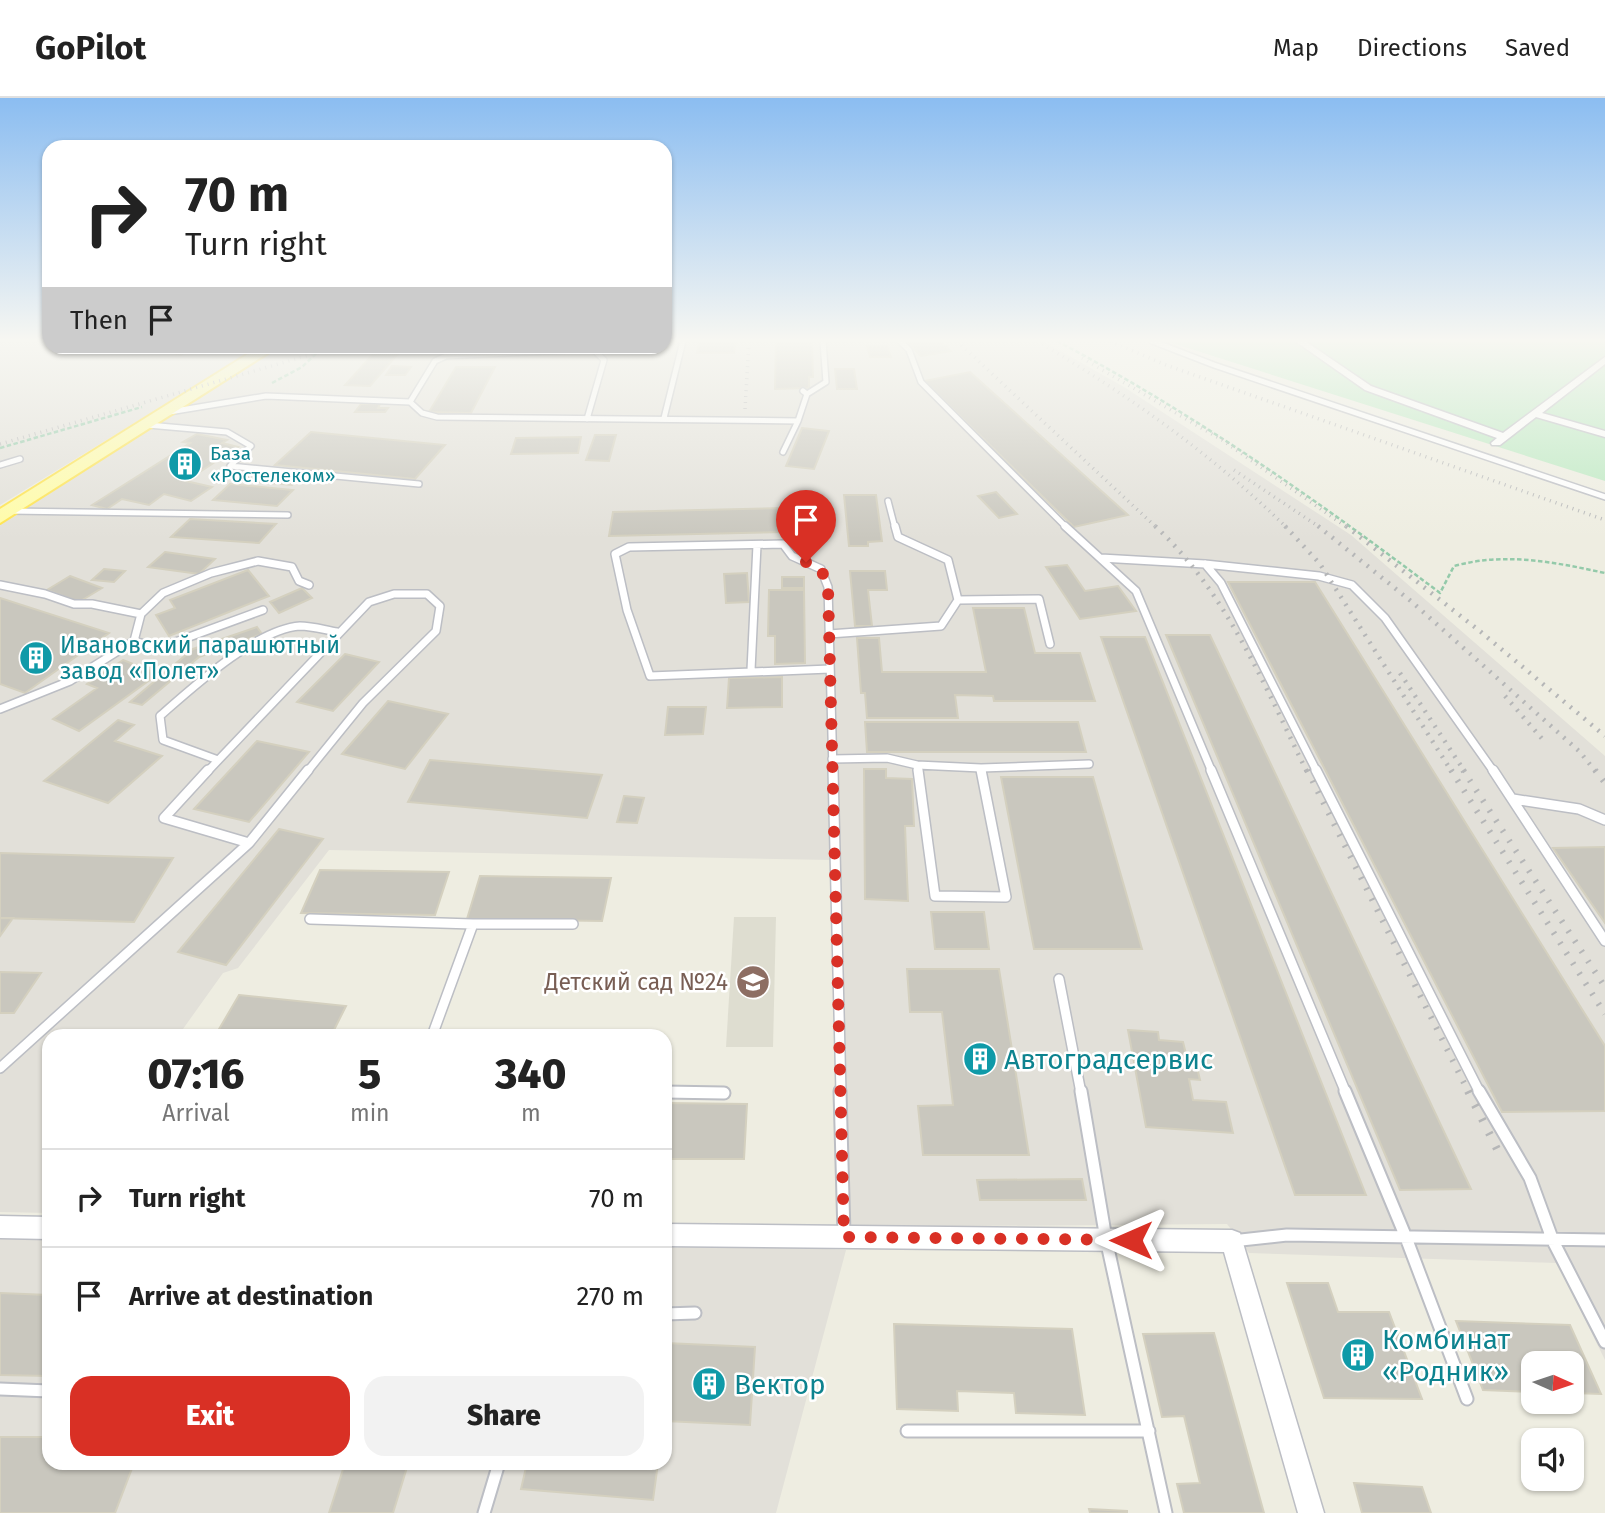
<!DOCTYPE html>
<html lang="en">
<head>
<meta charset="utf-8">
<style>
	body { margin:0; font-family:"Fira Sans",sans-serif; background:#f2f2f2; color:#222; height:100vh; display:flex; flex-direction:column; font-size:26px; white-space:nowrap }
	* { box-sizing:border-box; margin:0 }
	p { font-size:23px; color:#767676 }
	.icon { flex:none; width:38px; height:38px; fill:none; stroke:currentColor; stroke-width:2; stroke-linecap:round; stroke-linejoin:round }
	.map { position:relative; flex:1; overflow:hidden }
	.panel { position:absolute; left:42px; top:931px; width:630px; height:441px; display:flex; flex-direction:column; background:#fff; border-radius:21px; box-shadow:0 2px 5px #0004 }
	.panel>* { flex:none }
	.top-card { position:absolute; left:42px; top:42px; width:630px; height:214px; border-radius:21px; box-shadow:0 2px 5px #0004; background:#fff; color:#222; overflow:hidden }
	.needle { width:46px; rotate:93deg }
	.controls { position:absolute; left:1521px; top:1253px; display:grid; gap:14px }
	.controls a { display:grid; place-items:center; width:63px; height:63px; border-radius:14px; background:#fff; box-shadow:0 2px 5px #0004; font-size:35px }
	.pin { position:absolute; display:grid; place-items:center; width:60px; height:60px; color:#fff; margin:-72px -30px; border-radius:50% 50% 50% 0; rotate:-45deg; box-shadow:0 0 7px #0007 }
	.pin .icon { rotate:45deg }
	.me { position:absolute; width:77px; margin:-38px; rotate:270deg; stroke-linejoin:round; filter:drop-shadow(0 0 5px #0008) }
	.turn { display:flex; align-items:center; gap:24px; height:147px; padding:0 28px; font-size:32px }
	.turn .icon { width:91px; height:91px; stroke-width:2.5 }
	.turn b { display:block; font-size:49px; line-height:60px }
	.then { display:flex; align-items:center; height:66px; padding:0 28px; background:#0003; gap:14px; font-size:26px }
	.eta { display:flex; justify-content:space-evenly; align-items:center; height:119px; text-align:center }
	.eta b { font-size:42px; font-weight:800; line-height:49px }
	.button { display:flex; gap:14px; margin-top:auto; padding:14px 28px }
	.button a { flex:1; height:80px; border-radius:21px; background:#d93025; color:#fff; font-size:28px; font-weight:800; line-height:80px; text-align:center }
	.button a+a { background:#f2f2f2; color:#222 }
	ul { padding:0; list-style:none }
	li { display:flex; align-items:center; gap:21px; height:98px; padding:0 28px; border-top:2px solid #e0e0e0 }
	li div { flex:1 }
	li b { display:block; font-size:26px }
	li em { font-style:normal }
	header { display:flex; align-items:center; gap:42px; box-sizing:border-box; height:98px; padding:0 35px; background:#fff; border-bottom:2px solid #e0e0e0 }
	header strong { font-size:33px }
	nav { display:flex; gap:38px; margin-inline-start:auto; font-size:24px }
	.map>svg:first-child { display:block }
</style>
</head>
<body>
<header>
<strong>GoPilot</strong>
<nav><a>Map</a><a>Directions</a><a>Saved</a></nav>
</header>
<div class="map">
<svg width="1605" height="1415" viewBox="0 0 1605 1415">
	<rect width="100%" height="100%" fill="#eeede1"/>
	<path fill="#e2e0d9" d="M0 243H49V248L259 249 0 407Z
		M665 243H1043L1124 289 1351 437 1605 658V1262L1557 1165 1249 1155 1227 1126 839 1129 831 762 329 752 238 870 223 875 178 938H49V1115L0 1114V422L278 249 665 248Z
		M0 1138H49V1365H665V1143L846 1152 776 1415H0Z"/>
	<path fill="#deddd0" d="M734 819H776L773 949H726Z"/>
	<path fill="#bbe9c1" d="M1166 243H1605V383Z"/>
	<path fill="#c9c7be" stroke="#d4d0bf" stroke-width="2" d="M699 243H736L734 255H697Z
		M776 243H812L813 279H809V290L775 291Z
		M906 243H941L951 253 921 258Z
		M179 248H196L181 257 169 254Z
		M465 248H503L500 255H461Z
		M867 248H887L891 259H870Z
		M373 256 397 257 370 288 345 287Z
		M392 268 411 269 405 277H386Z
		M456 269H495L471 315 429 314Z
		M835 271H854L857 291H837Z
		M970 274 1128 417 1074 429 924 283Z
		M361 306H380L378 310H388L385 314H355Z
		M802 330 829 333 814 371 786 368Z
		M311 334 445 347 415 381 275 367Z
		M197 336 227 342 222 345 238 349 186 383 212 389 191 403 164 396 149 407 122 401 107 411 92 407 190 345 183 344Z
		M595 337H616L609 363 586 362Z
		M581 339 578 355 511 356 516 340Z
		M243 375 298 380 292 387 236 382Z
		M230 386 293 392 277 408 213 402Z
		M996 394 1017 416 999 420 978 398Z
		M844 397H876L882 443 868 444V448H849Z
		M786 410 787 434 609 438 613 414Z
		M190 421 276 426 259 445 171 439Z
		M165 454 215 461 199 476 148 469Z
		M1067 467 1085 493 1118 488 1136 513 1080 521 1046 469Z
		M104 471 125 473 114 484 92 482Z
		M248 472 269 498 169 538 156 517 175 510 170 502Z
		M850 473H885L887 492H868L872 528H855Z
		M747 475 749 504 726 505 724 476Z
		M70 478 102 490 79 504 47 492Z
		M782 479H804V490H782Z
		M1228 484H1315L1605 948V1013L1502 1014Z
		M302 490 312 500 279 515 270 504Z
		M769 492H804L805 565 775 566V538H768Z
		M0 500 109 535 25 595 0 586Z
		M973 510H1024L1035 555H1080L1095 603H994L993 598 955 597 958 620H867L865 595H861L857 540H879L882 574H986Z
		M257 529 262 536 199 559 142 607 130 604 193 551Z
		M1166 537H1210L1471 1091 1400 1092Z
		M1101 539H1145L1366 1097H1295Z
		M345 556 379 564 333 613 297 604Z
		M123 562 158 576 79 633 53 621 97 590 87 586Z
		M782 579V609L727 610 729 580Z
		M388 603 448 616 405 671 342 656Z
		M668 609H706L703 636 665 637Z
		M118 622 134 627 115 643 162 658 108 705 44 683Z
		M865 624H1078L1086 654H867Z
		M257 643 309 654 249 724 194 711Z
		M430 662 602 677 587 720 408 704Z
		M864 671H886V680L912 681 914 728H905L908 803 865 801Z
		M1001 679H1093L1142 851H1034Z
		M624 698 644 700 637 725 617 724Z
		M279 731 323 741 226 867 178 854Z
		M1605 749V825L1553 750Z
		M0 755 173 760 134 824 0 820Z
		M320 772 449 774 435 817 301 815Z
		M480 778 611 780 602 823 467 821Z
		M931 814H984L989 851H935Z
		M0 820H13L0 838Z
		M907 871H999L1029 1057H923L918 1008 953 1007 942 914H910Z
		M0 874 41 875 14 915H0Z
		M239 897 346 908 331 938H215Z
		M1128 932 1158 934 1159 942 1183 944 1186 956 1194 957 1200 982 1189 981 1193 1002 1226 1004 1233 1035 1146 1029Z
		M665 1005 747 1006 744 1061H665Z
		M1082 1081 1086 1102H980L977 1082Z
		M1287 1185H1328L1338 1214H1389L1422 1301 1324 1300Z
		M0 1195 49 1197V1278L0 1277Z
		M1456 1223 1570 1227 1601 1296 1572 1295V1265H1533V1294L1483 1292Z
		M894 1226 1072 1231 1085 1317 1016 1315 1014 1295 957 1293 958 1313 897 1311Z
		M1214 1235 1264 1415H1184L1177 1386 1200 1385 1184 1318 1162 1319 1143 1236Z
		M665 1245 755 1249 750 1327 665 1323Z
		M0 1339H49V1365H134L115 1415H0Z
		M345 1365 408 1366 393 1415H329Z
		M527 1365H658L653 1402 521 1391Z
		M1354 1385 1422 1389 1431 1415H1362Z
		M1089 1411 1127 1413V1415H1090Z"/>
	<g fill="none" stroke-linecap="round" stroke-linejoin="round">
		<g stroke="#bcbec4" stroke-width="8">
			<path id="service-far3" d="M900 243 909 252 921 284 1067 430
				M1152 243 1214 267 1605 399
				M450 248 446 258 593 251 604 262 587 321
				M807 296 826 284 823 243
				M410 304 435 263 446 258
				M169 314 266 298 410 304 422 315 437 319 798 323 807 296 803 293
				M664 320 683 243
				M148 327 227 334 251 348 230 368 419 386
				M783 354 798 323
				M0 367 20 361
				M888 403 895 430
				M9 413 288 417"/>
		</g>
		<g stroke="#bcbec4" stroke-width="10">
			<path id="service-far2" d="M895 428 898 439 948 462 958 502
				M1065 428 1136 493 1212 674
				M1101 460 1205 466 1319 478 1352 487 1385 520 1494 674
				M1205 466 1221 485 1317 674
				M0 487 45 496 74 506H92L141 516 163 495 211 475 258 463 292 469 299 483 309 487
				M141 516 134 543 159 550 263 512
				M829 536 941 528 958 502 1039 501 1050 546
				M830 571 650 578 627 512 615 456 629 449 783 446 792 458 821 471 828 489 833 674
				M751 572 757 447
				M0 611 70 583 134 543
				M832 661 887 660 917 667
				M218 662 163 642 160 618C192 590 256 531 300 528 312 528 325 532 337 534
				M981 670 982 674
				M981 670 1089 666
				M207 674 369 504 394 496H427L440 508 436 533 363 605 307 674
				M918 674 917 667 981 670"/>
		</g>
		<g stroke="#bcbec4" stroke-width="12">
			<path id="service-far1" d="M208 672 164 720 249 745 308 672
				M833 672 841 995
				M918 672 935 798 1006 799 981 672
				M1211 672 1346 995
				M1316 672 1480 995
				M1493 672 1605 843
				M1513 701 1579 711 1605 722
				M310 821 473 826 432 938
				M473 826H573
				M1059 881 1081 995
				M0 970 249 745
				M665 994 700 995"/>
		</g>
		<g stroke="#bcbec4" stroke-width="15">
			<path id="service" d="M840 993 844 1136
				M1081 993 1106 1141 1166 1415
				M1345 993 1405 1137 1467 1301
				M1479 993 1530 1080 1553 1143 1605 1244
				M665 994 724 995
				M1232 1143 1287 1137 1605 1142
				M665 1216 695 1215
				M0 1291 49 1293
				M907 1333H1149
				M484 1415 499 1365"/>
		</g>
		<g stroke="#bcbec4" stroke-width="3">
			<path id="minor" d="M1295 243H1305L1371 288 1503 335 1605 259V266L1542 315 1605 333V339L1536 319 1500 347H1492L1491 345 1497 340 1365 292Z
				M0 1118 49 1119V1141L0 1140Z
				M665 1126 1232 1132 1240 1135 1324 1415H1298L1224 1154 665 1148Z"/>
		</g>
		<g stroke="#ffe34a" stroke-width="4">
			<path id="primary" d="M261 248H279L0 425V411Z"/>
		</g>
		<path stroke="#94caaa" stroke-width="2.5" stroke-dasharray="4.5 2.5" stroke-linecap="butt" d="M1057 243C1193 315 1317 402 1440 495L1454 468C1505 454 1554 464 1605 475
			M272 285 302 269 324 248
			M0 350 142 309"/>
		<use href="#service-far3" stroke="#fff" stroke-width="5"/>
		<use href="#service-far2" stroke="#fff" stroke-width="7"/>
		<use href="#service-far1" stroke="#fff" stroke-width="9"/>
		<use href="#service" stroke="#fff" stroke-width="11"/>
		<use href="#minor" fill="#fff" fill-rule="evenodd"/>
		<use href="#primary" fill="#fffca5" fill-rule="evenodd"/>
		<path stroke="#b5b6b7" stroke-width="3.5" stroke-dasharray="1 5" stroke-linecap="butt" d="M957 243 1157 430
			M1037 243C1128 297 1212 356 1287 430
			M1110 243 1166 267 1605 422
			M1082 260 1222 342 1348 430
			M745 311 749 243
			M0 346 341 248
			M1234 372 1321 430"/>
		<path stroke="#b5b6b7" stroke-width="4.5" stroke-dasharray="2 7" stroke-linecap="butt" d="M1155 428C1227 495 1264 587 1307 674
			M1285 428 1320 466 1452 674
			M1318 428 1412 504 1580 654 1596 674
			M1346 428 1481 534 1605 638
			M1400 575 1465 674
			M1505 598 1544 643"/>
		<path stroke="#b5b6b7" stroke-width="6" stroke-dasharray="2 10" stroke-linecap="butt" d="M1307 672 1469 995
			M1451 672 1605 916
			M1463 672 1605 889
			M1595 672 1605 685"/>
		<path stroke="#b5b6b7" stroke-width="8" stroke-dasharray="2.5 13" stroke-linecap="butt" d="M1468 993 1497 1051"/>
	</g>
	<linearGradient id="sky" x2="0" y2="1"><stop stop-color="#8bbdf1"/><stop offset="0.55" stop-color="#f7f7f2"/><stop offset="1" stop-color="#f7f7f2" stop-opacity="0"/></linearGradient>
	<rect width="1605" height="441" fill="url(#sky)"/>
	<g fill="none" stroke-linecap="round" stroke-linejoin="round">
		<path stroke="#d93025" stroke-width="12" stroke-dasharray="0 21.6" d="M806 464 821 471 828 489 844 1139 1131 1142"/>
	</g>
	<defs>
		<g id="building-disc" transform="scale(1.75)"><circle r="9.5" fill="#0f9aa8" stroke="#fff"/><path d="M-4-6H4V6H1V3H-1V6H-4ZM-2.5-4.3h1.7v1.8h-1.7ZM.8-4.3h1.7v1.8H.8ZM-2.5-1h1.7V.8h-1.7ZM.8-1h1.7V.8H.8Z" fill="#fff"/></g>
		<g id="school-disc" transform="scale(1.75)"><circle r="9.5" fill="#8d6e63" stroke="#fff"/><path d="M0-5L7-2L0 1L-7-2ZM-4 1L0 2.5L4 1V4Q0 6-4 4Z" fill="#fff"/></g>
	</defs>
	<g fill-rule="evenodd">
		<use href="#building-disc" x="185" y="366"/>
		<use href="#building-disc" x="36" y="560"/>
		<use href="#school-disc" x="753" y="884"/>
		<use href="#building-disc" x="980" y="961"/>
		<use href="#building-disc" x="1358" y="1257"/>
		<use href="#building-disc" x="709" y="1286"/>
	</g>
	<g text-anchor="middle" stroke-width="5" stroke-linejoin="round" paint-order="stroke">
		<g font-size="19" fill="#0d838f" stroke="#fff" text-anchor="start">
			<text x="210" y="362">База<tspan x="210" dy="22">«Ростелеком»</tspan></text>
		</g>
		<g font-size="23" fill="#0d838f" stroke="#fff" text-anchor="start">
			<text x="60" y="555">Ивановский парашютный<tspan x="60" dy="26">завод «Полет»</tspan></text>
		</g>
		<g font-size="23" fill="#785e54" stroke="#fff" text-anchor="end">
			<text x="728" y="892">Детский сад №24</text>
		</g>
		<g font-size="28" fill="#0d838f" stroke="#fff" text-anchor="start">
			<text x="1004" y="971">Автоградсервис</text>
			<text x="1382" y="1251">Комбинат<tspan x="1382" dy="32">«Родник»</tspan></text>
			<text x="734" y="1296">Вектор</text>
		</g>
	</g>
</svg>
<div class="controls">
<a><svg class="needle" viewBox="-14 -14 28 28"><path d="M0-13l5 13h-10z" fill="#e53935"/><path d="M0 13l5-13h-10z" fill="#767676"/></svg></a>
<a><svg class="icon" aria-label="sound" viewBox="0 0 24 24"><path d="M4 9h4l5-4v14l-5-4H4zM17 9q2 3 0 6"/></svg></a>
</div>
<div class="pin" style="left:806px;top:464px;background:#d93025"><svg class="icon" aria-label="arrive" viewBox="0 0 24 24"><path d="M6 21V4h12l-3 4 3 4H6"/></svg></div>
<svg class="me" style="left:1131px;top:1142px" viewBox="-20 -20 40 40"><path d="M0-17L14 15 0 8-14 15z" fill="#d93025" stroke="#fff" stroke-width="4"/></svg>
<div class="top-card">
<div class="turn"><svg class="icon" aria-label="right" viewBox="0 0 24 24"><path d="M7 20v-9h11M14 6l5 5-5 5"/></svg><div><b>70 m</b>Turn right</div></div>
<div class="then">Then<svg class="icon" aria-label="arrive" viewBox="0 0 24 24"><path d="M6 21V4h12l-3 4 3 4H6"/></svg></div>
</div>
<section class="panel">
<div class="eta">
<div><b>07:16</b><p>Arrival</p></div>
<div><b>5</b><p>min</p></div>
<div><b>340</b><p>m</p></div>
</div>
<ul>
<li><svg class="icon" aria-label="right" viewBox="0 0 24 24"><path d="M7 20v-9h11M14 6l5 5-5 5"/></svg><div><b>Turn right</b></div><em>70 m</em></li>
<li><svg class="icon" aria-label="arrive" viewBox="0 0 24 24"><path d="M6 21V4h12l-3 4 3 4H6"/></svg><div><b>Arrive at destination</b></div><em>270 m</em></li>
</ul>
<div class="button"><a>Exit</a><a>Share</a></div>
</section>
</div>
</body>
</html>
